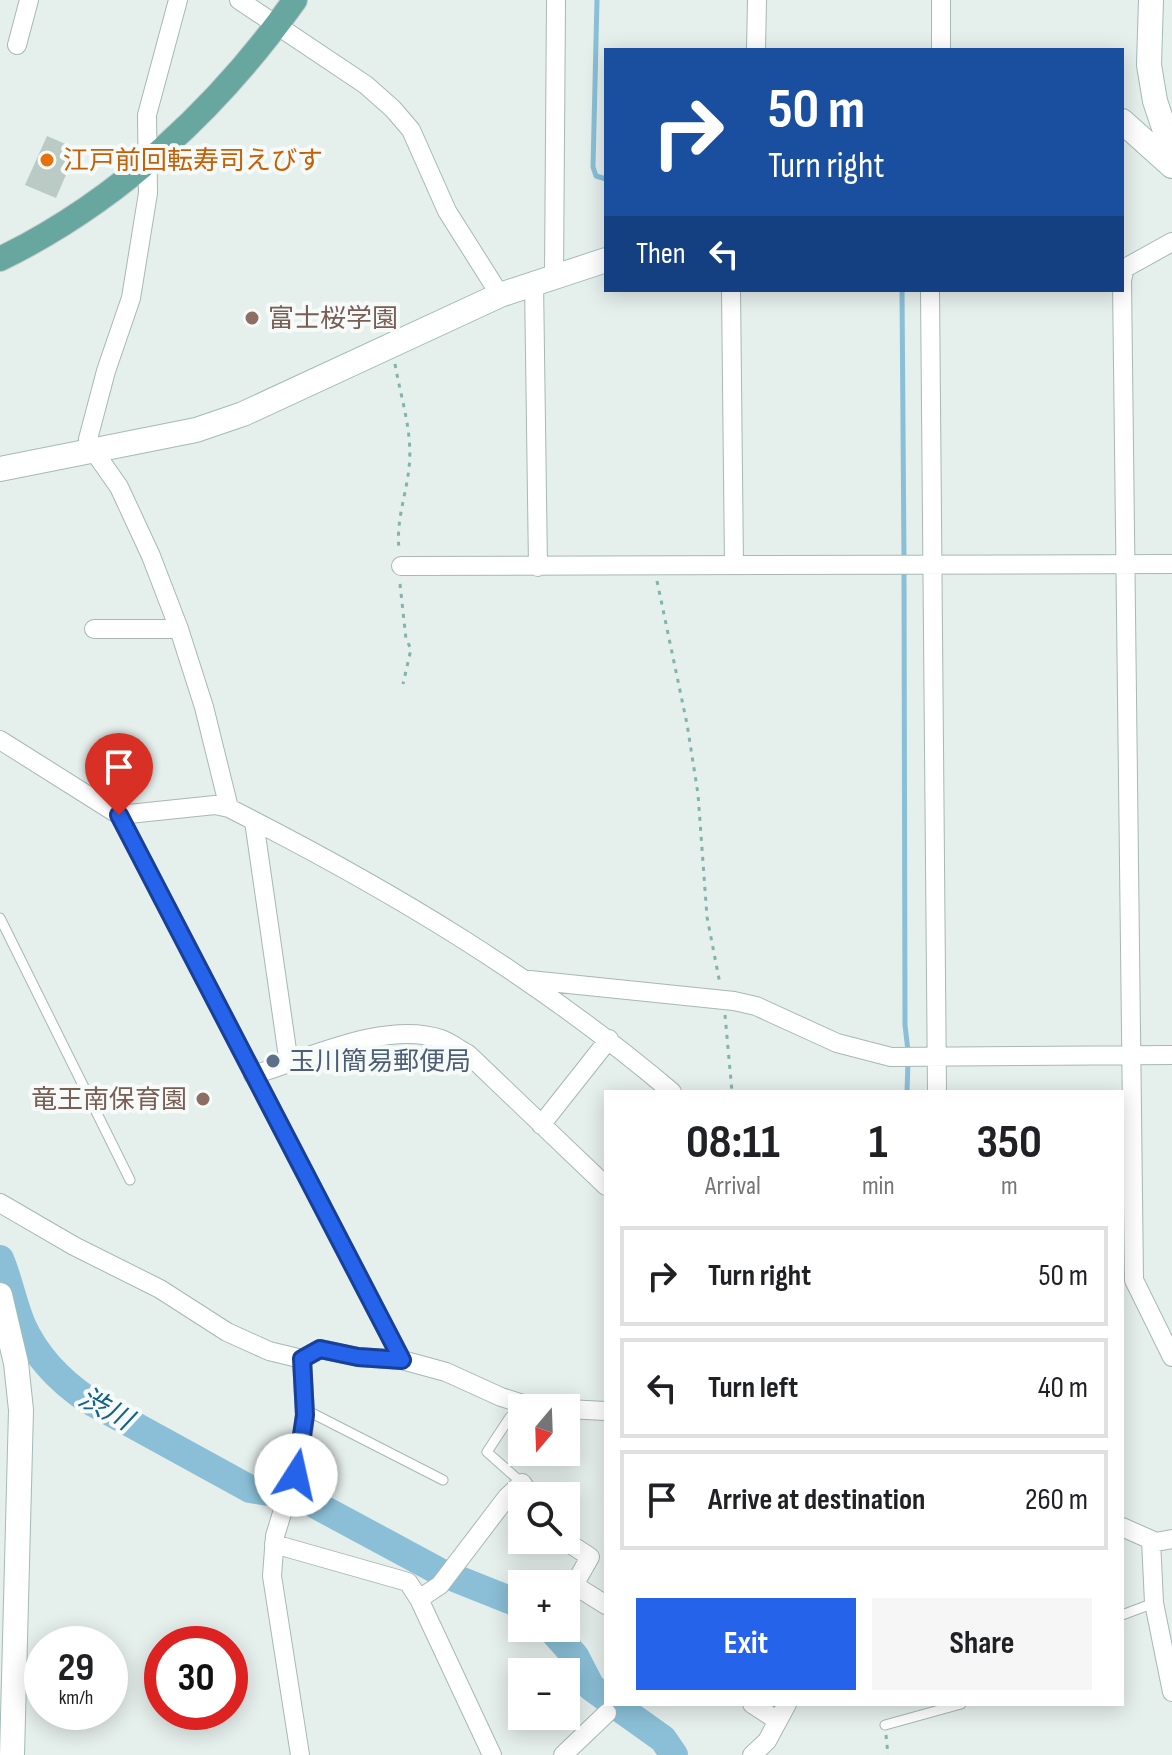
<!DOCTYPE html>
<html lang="en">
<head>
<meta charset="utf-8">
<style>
	body { margin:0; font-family:"Sofia Sans Condensed","Noto Sans JP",sans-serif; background:#f6f6f6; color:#202124; height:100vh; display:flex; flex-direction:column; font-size:30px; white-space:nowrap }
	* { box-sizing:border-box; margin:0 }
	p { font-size:26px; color:#757577 }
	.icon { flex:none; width:44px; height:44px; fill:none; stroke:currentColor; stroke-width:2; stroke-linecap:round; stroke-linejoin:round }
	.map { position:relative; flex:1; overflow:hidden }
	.side { position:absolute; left:604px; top:1090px; width:520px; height:616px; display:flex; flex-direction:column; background:#fff; border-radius:0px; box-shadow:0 4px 20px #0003 }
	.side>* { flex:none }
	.guide { position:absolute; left:604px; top:48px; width:520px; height:244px; border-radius:0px; box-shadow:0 4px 20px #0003; background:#1a4fa0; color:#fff; overflow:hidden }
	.needle { width:52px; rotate:199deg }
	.fabs { position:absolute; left:508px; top:1394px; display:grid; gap:16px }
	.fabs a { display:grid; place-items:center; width:72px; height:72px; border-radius:0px; background:#fff; box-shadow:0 4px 20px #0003; font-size:40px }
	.speed { position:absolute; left:24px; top:1626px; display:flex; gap:16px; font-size:40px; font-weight:700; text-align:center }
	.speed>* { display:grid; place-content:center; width:104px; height:104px; border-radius:50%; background:#fff; box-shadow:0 4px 20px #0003; line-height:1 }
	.speed small { font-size:20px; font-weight:400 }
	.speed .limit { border:12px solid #d22; background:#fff; color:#111 }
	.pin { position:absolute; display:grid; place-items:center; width:68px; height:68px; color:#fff; margin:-82px -34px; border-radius:50% 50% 50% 0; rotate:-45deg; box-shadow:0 0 8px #0007 }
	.pin .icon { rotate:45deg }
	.me { position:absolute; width:88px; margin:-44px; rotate:10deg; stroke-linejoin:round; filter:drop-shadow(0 0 6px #0008) }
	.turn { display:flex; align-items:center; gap:28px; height:168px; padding:0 32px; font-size:36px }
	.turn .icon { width:104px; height:104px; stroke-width:2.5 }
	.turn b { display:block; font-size:56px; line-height:68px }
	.then { display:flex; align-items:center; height:76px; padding:0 32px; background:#0003; gap:16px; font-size:30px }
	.eta { display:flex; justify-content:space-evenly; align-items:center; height:136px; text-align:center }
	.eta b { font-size:48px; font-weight:700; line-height:56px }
	.primary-button { display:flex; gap:16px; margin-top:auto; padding:16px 32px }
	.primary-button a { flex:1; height:92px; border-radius:0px; background:#2563eb; color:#fff; font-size:32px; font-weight:700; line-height:92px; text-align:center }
	.primary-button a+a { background:#f6f6f6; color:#202124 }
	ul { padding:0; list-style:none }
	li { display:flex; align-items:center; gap:24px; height:100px; margin:0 16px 12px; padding:0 16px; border:4px solid #e0e0e0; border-radius:0px }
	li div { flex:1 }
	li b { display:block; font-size:30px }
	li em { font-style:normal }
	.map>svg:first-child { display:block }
</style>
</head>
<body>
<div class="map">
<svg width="1172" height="1755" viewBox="0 0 1172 1755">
	<rect width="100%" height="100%" fill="#e5efec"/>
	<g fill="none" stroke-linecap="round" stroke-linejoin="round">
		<path stroke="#8abfd7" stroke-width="5" d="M597 0 593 167 596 176 606 179
			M902 290 904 559
			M904 569 905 1025 908 1051
			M907 1092 908 1061"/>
		<path stroke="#8abfd7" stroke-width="28" d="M0 1259C9 1280 13 1304 22 1325 36 1356 60 1381 88 1400L250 1489 274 1493
			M301 1497 442 1573 522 1605
			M550 1628 575 1656 591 1687 606 1698
			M614 1704 663 1739 674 1755"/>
	</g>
	<path fill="#bacac5" d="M47 136 77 149 56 198 25 185Z"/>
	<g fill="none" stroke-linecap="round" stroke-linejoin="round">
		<g stroke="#a7b8b5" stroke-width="11">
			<path id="lane" d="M0 918 130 1180
				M304 1409 443 1480
				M522 1483 487 1452 510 1417 522 1409
				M1122 1615 1154 1603
				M885 1725 961 1704"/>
		</g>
		<g stroke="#a7b8b5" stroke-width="20">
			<path id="street" d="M178 0 147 115 148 193 131 298 106 371 88 439 93 450 119 487 151 556 179 629 204 707 229 808
				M239 0 366 85 393 109 411 130 447 211 500 295
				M17 45 29 0
				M756 50 757 0
				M941 50V0
				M1172 242 1125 268 1122 280 1134 1280 1172 1357
				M554 276 556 0
				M534 282 538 567
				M731 290 734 565
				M930 290 937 1092
				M401 566 1172 564
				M94 629H179
				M0 740 119 815 215 805 229 808C389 889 535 976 672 1092
				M119 815 402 1360
				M254 821 289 1064
				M530 980 734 1001 756 1006 837 1043 891 1057 1172 1055
				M253 1075C307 1059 386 1020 441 1039 450 1042 460 1050 468 1054L606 1186
				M541 1125 609 1039
				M0 1203 74 1246 160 1289 227 1332 269 1351 302 1359 320 1349 358 1357 402 1360 446 1372 501 1397 536 1408
				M566 1409 606 1411
				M1122 1527 1156 1542 1172 1539
				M564 1540 590 1557 574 1585 606 1605
				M1151 1540 1154 1603 1172 1692
				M274 1544 408 1582 419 1599 492 1755
				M419 1599 440 1585 507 1497 522 1483 531 1496
				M752 1704 778 1721
				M300 1755 272 1576 275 1536 301 1451 305 1415 302 1359
				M563 1755 607 1713
				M752 1755 767 1741 787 1704"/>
		</g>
		<g stroke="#a2bbb7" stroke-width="26">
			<path id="secondary" d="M1151 0 1149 65 1155 101 1172 152
				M1122 121 1172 166
				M0 469 196 430 243 414 500 295 606 260
				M0 1295 16 1363 21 1410 12 1755"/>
		</g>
		<g stroke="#c1cac9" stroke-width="26">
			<path id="primary" d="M0 259C119 201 219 107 295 0"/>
		</g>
		<path stroke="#83b4ac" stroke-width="3" stroke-dasharray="4 6" stroke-linecap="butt" d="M395 364C401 399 413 432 409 468 406 496 396 520 399 549
			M657 581 687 724 698 794 707 917 720 984
			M400 584 406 639 411 649 403 684
			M725 1015 732 1092
			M886 1735 888 1755"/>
		<use href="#lane" stroke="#fff" stroke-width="9"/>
		<use href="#street" stroke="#fff" stroke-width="18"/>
		<use href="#secondary" stroke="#fff" stroke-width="24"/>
		<use href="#primary" stroke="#67a7a0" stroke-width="24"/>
	</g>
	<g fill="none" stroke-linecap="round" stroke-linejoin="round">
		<g stroke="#184099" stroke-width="20">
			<path id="route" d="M119 815 402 1360 358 1357 320 1349 302 1359 305 1415 296 1475"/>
		</g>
		<use href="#route" stroke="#2563eb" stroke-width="14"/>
	</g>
	<circle fill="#e8710a" stroke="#f6fbf9" stroke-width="3" cx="47" cy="160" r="8"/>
	<g fill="#8d6e63" stroke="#f6fbf9" stroke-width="3">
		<circle cx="252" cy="318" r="8"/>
		<circle cx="203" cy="1099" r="8"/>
	</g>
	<circle fill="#5c6f8a" stroke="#f6fbf9" stroke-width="3" cx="273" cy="1061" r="8"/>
	<g text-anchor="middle" stroke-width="8" stroke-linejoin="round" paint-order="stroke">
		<g font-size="26" fill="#c56008" stroke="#f6fbf9" text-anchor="start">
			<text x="63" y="169">江戸前回転寿司えびす</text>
		</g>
		<g font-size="26" fill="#785e54" stroke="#f6fbf9" text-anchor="start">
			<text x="268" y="327">富士桜学園</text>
			<text x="187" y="1108" text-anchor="end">竜王南保育園</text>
		</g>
		<g font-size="26" fill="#4e5e75" stroke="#f6fbf9" text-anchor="start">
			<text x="289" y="1070">玉川簡易郵便局</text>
		</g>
		<g font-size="28" font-style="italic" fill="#176183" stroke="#f6fbf9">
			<text transform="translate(106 1408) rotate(29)" y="10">渋川</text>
		</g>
	</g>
</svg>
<div class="fabs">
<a><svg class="needle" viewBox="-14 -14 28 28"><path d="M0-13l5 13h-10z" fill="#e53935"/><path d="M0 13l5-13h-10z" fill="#757577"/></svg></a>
<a><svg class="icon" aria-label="search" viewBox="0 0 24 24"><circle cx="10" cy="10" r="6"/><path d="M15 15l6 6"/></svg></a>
<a>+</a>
<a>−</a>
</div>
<div class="speed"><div>29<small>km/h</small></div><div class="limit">30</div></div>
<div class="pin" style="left:119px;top:815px;background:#d93025"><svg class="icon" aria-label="arrive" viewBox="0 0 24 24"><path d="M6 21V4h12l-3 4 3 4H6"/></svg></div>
<svg class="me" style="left:296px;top:1475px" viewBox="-20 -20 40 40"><circle r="19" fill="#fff"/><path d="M0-13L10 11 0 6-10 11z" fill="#2563eb"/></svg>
<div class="guide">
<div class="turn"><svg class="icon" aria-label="right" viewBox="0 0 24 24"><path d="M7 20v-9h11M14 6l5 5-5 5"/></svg><div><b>50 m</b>Turn right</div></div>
<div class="then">Then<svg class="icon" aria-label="left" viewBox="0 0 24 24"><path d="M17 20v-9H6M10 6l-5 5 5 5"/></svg></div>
</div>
<section class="side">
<div class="eta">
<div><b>08:11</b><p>Arrival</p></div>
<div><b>1</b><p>min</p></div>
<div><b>350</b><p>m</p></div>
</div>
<ul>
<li><svg class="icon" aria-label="right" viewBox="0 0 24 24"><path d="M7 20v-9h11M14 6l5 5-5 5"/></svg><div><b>Turn right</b></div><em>50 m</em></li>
<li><svg class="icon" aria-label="left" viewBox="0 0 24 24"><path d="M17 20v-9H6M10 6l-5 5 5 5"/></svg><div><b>Turn left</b></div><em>40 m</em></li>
<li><svg class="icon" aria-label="arrive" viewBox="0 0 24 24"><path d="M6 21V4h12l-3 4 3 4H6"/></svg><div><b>Arrive at destination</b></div><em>260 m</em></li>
</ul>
<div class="primary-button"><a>Exit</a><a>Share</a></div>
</section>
</div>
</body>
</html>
